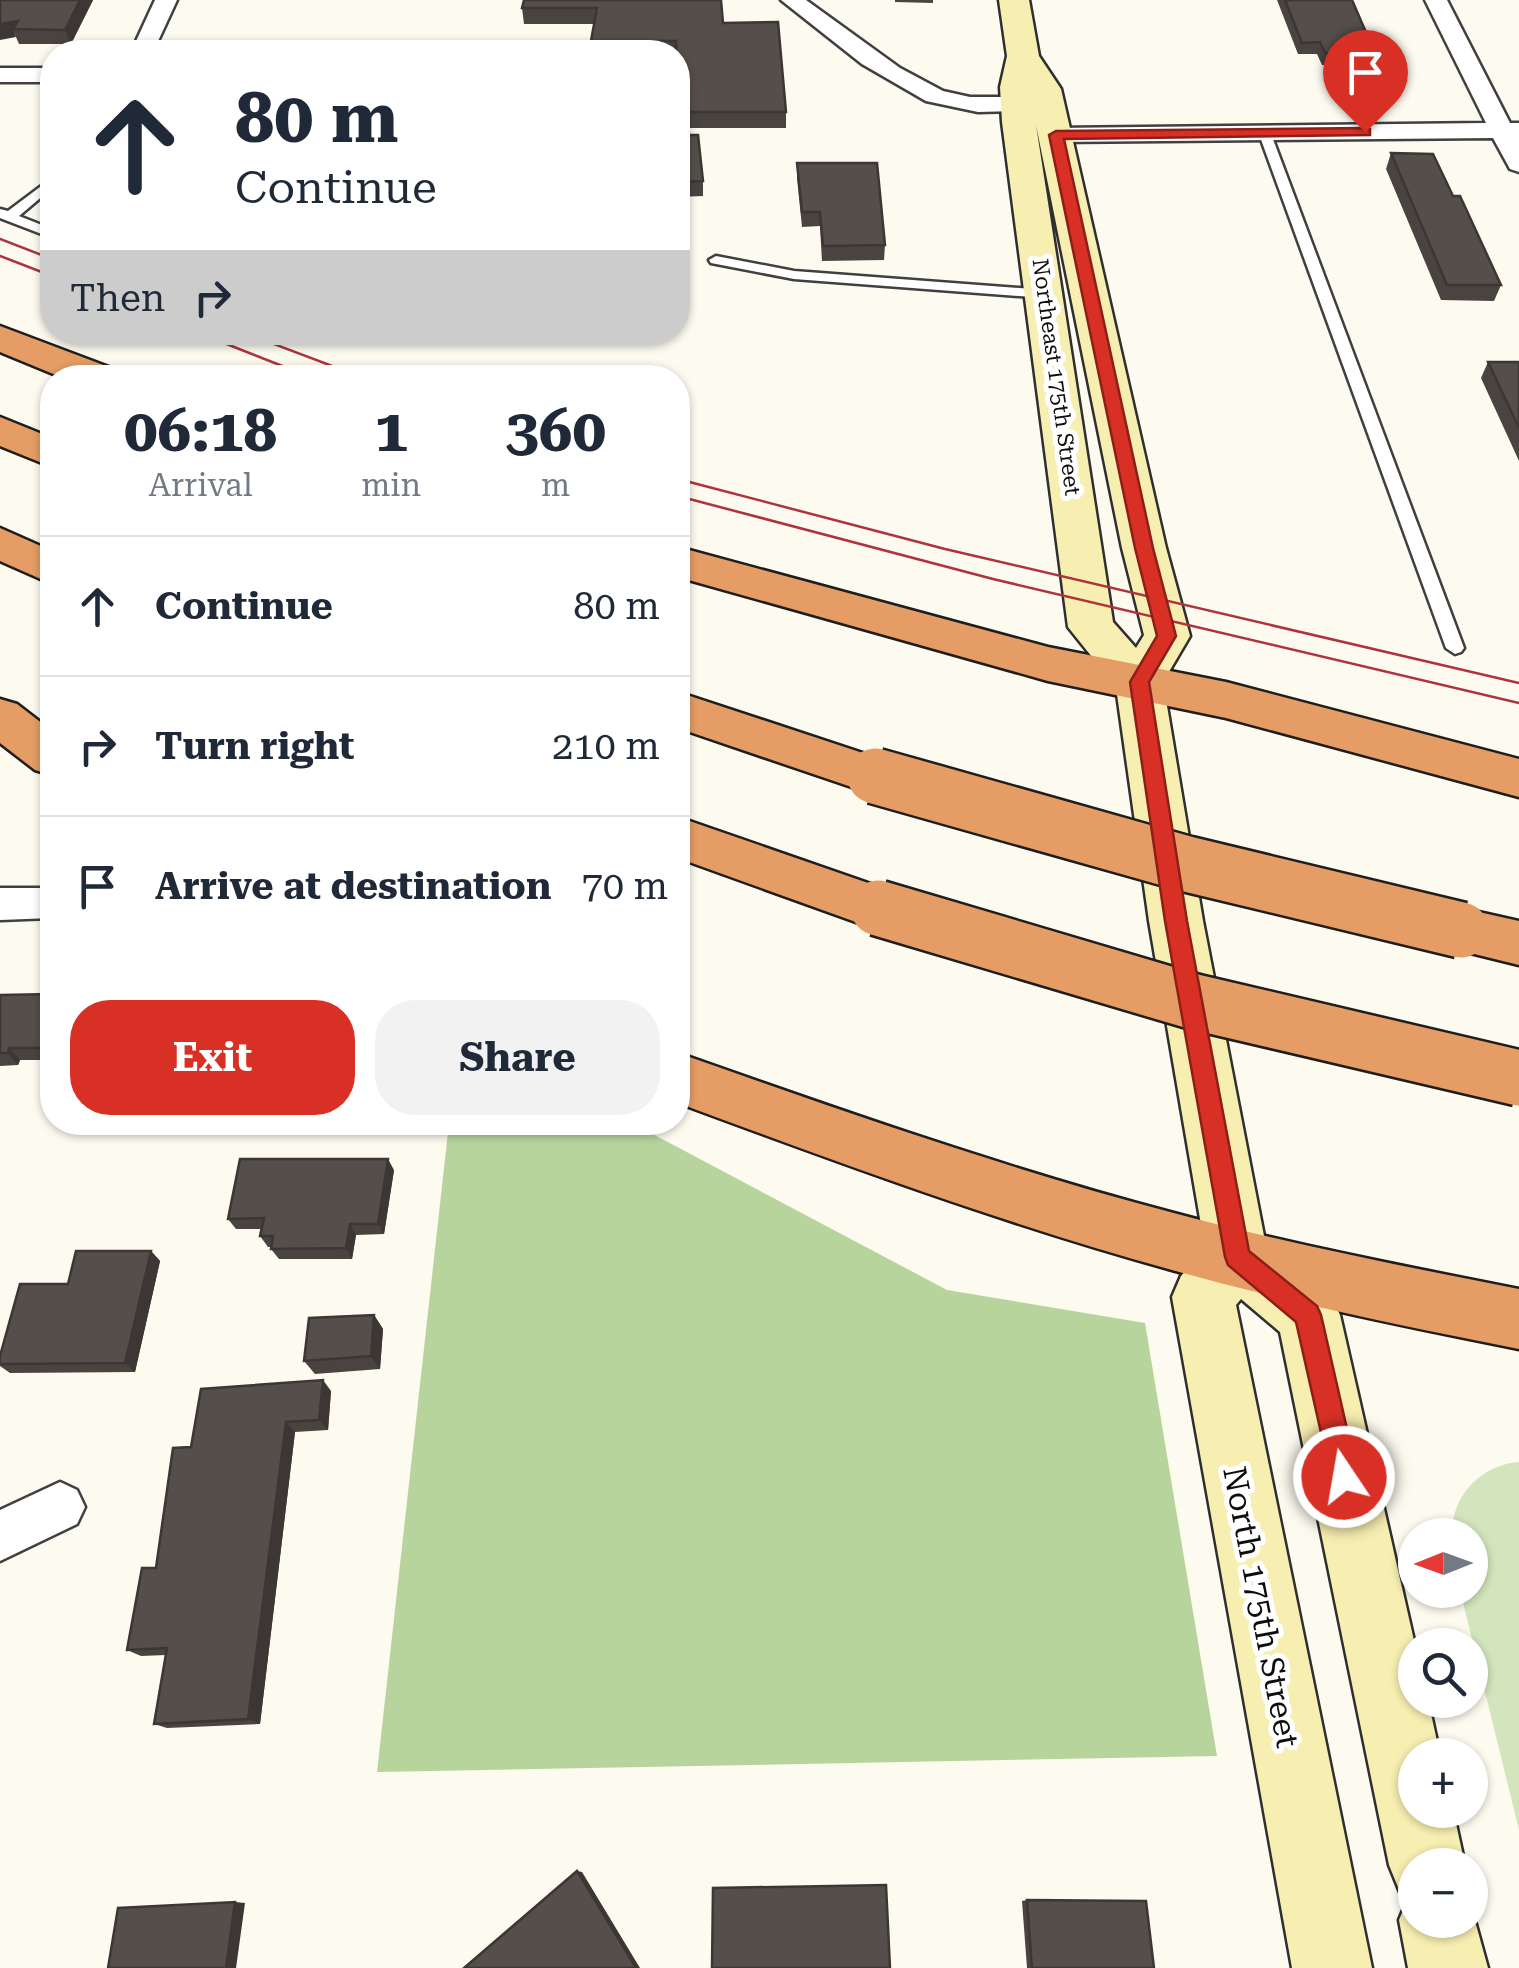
<!DOCTYPE html>
<html lang="en">
<head>
<meta charset="utf-8">
<style>
	body { margin:0; font-family:"Roboto Serif",serif; background:#f2f2f3; color:#1f2937; height:100vh; display:flex; flex-direction:column; font-size:38px; white-space:nowrap }
	* { box-sizing:border-box; margin:0 }
	p { font-size:32px; color:#747a83 }
	.icon { flex:none; width:55px; height:55px; fill:none; stroke:currentColor; stroke-width:2; stroke-linecap:round; stroke-linejoin:round }
	.map { position:relative; flex:1; overflow:hidden }
	.drawer { position:absolute; left:40px; top:365px; width:650px; height:770px; display:flex; flex-direction:column; background:#fff; border-radius:40px; box-shadow:0 2px 8px #0004 }
	.drawer>* { flex:none }
	.hud { position:absolute; left:40px; top:40px; width:650px; height:305px; border-radius:40px; box-shadow:0 2px 8px #0004; background:#fff; color:#1f2937; overflow:hidden }
	.needle { width:65px; rotate:269deg }
	.buttons { position:absolute; left:1398px; top:1518px; display:grid; gap:20px }
	.buttons a { display:grid; place-items:center; width:90px; height:90px; border-radius:50%; background:#fff; box-shadow:0 2px 8px #0004; font-size:50px }
	.pin { position:absolute; display:grid; place-items:center; width:85px; height:85px; color:#fff; margin:-102px -42px; border-radius:50% 50% 50% 0; rotate:-45deg; box-shadow:0 0 10px #0007 }
	.pin .icon { rotate:45deg }
	.me { position:absolute; width:110px; margin:-55px; rotate:348deg; stroke-linejoin:round; filter:drop-shadow(0 0 8px #0008) }
	.turn { display:flex; align-items:center; gap:35px; height:210px; padding:0 30px; font-size:45px }
	.turn .icon { width:130px; height:130px; stroke-width:2.5 }
	.turn b { display:block; font-size:70px; line-height:85px }
	.then { display:flex; align-items:center; height:95px; padding:0 30px; background:#0003; gap:20px; font-size:38px }
	.eta { display:flex; justify-content:space-evenly; align-items:center; height:170px; text-align:center }
	.eta b { font-size:60px; font-weight:700; line-height:70px }
	.action { display:flex; gap:20px; margin-top:auto; padding:20px 30px }
	.action a { flex:1; height:115px; border-radius:40px; background:#d93025; color:#fff; font-size:40px; font-weight:700; line-height:115px; text-align:center }
	.action a+a { background:#f2f2f3; color:#1f2937 }
	ul { padding:0; list-style:none }
	li { display:flex; align-items:center; gap:30px; height:140px; padding:0 30px; border-top:2px solid #e0e1e3 }
	li div { flex:1 }
	li b { display:block; font-size:38px }
	li em { font-style:normal }
	.map>svg:first-child { display:block }
</style>
</head>
<body>
<div class="map">
<svg width="1519" height="1968" viewBox="0 0 1519 1968">
	<rect width="100%" height="100%" fill="#fdfaef"/>
	<path fill="#d2e5bc" d="M1519 1462V1830L1460 1590H1470V1535H1452C1451 1496 1481 1465 1519 1462Z"/>
	<path fill="#b7d49d" d="M449 1123H632L947 1290 1145 1323 1217 1756 377 1772Z"/>
	<g fill="none" stroke-linecap="round" stroke-linejoin="round">
		<g stroke="#404040" stroke-width="5">
			<path id="service" d="M1261 131 1271 134 1464 648 1461 652 1455 654 1446 648 1259 134Z
				M52 178V188L19 216 52 229V238L0 218V209L8 211Z
				M716 256 794 271 1046 290 1053 294 1046 298 794 279 711 263 709 260Z"/>
		</g>
		<g stroke="#404040" stroke-width="5">
			<path id="minor" d="M155 0H177L153 52H131Z
				M781 0H806L900 68 943 91 970 97H1017L1029 104 1017 111 978 112 926 101 862 64Z
				M1425 0H1447L1510 123H1519V172L1510 169 1493 138 1056 142 1044 135 1056 128 1486 123Z
				M0 68H52V82H0Z
				M0 888H52V918L0 920Z
				M60 1482 77 1490 85 1507 77 1524 0 1561V1510Z"/>
		</g>
		<g stroke="#2f2f2f" stroke-width="5">
			<path id="secondary" d="M999 0H1029L1039 56 1061 89 1166 548 1190 636 1163 682 1203 921 1265 1241 1330 1294 1340 1315 1415 1645V1700H1428L1440 1755H1415V1810H1453L1465 1865H1415V1920H1470V1903L1488 1968H1408L1399 1920 1409 1896 1400 1892 1389 1865 1280 1332 1241 1299 1236 1305 1372 1968H1292L1172 1297 1181 1276 1205 1248 1149 921 1116 687 1068 627 1002 122 1000 87 1007 56ZM1036 125 1122 548 1144 635 1136 648 1113 622Z"/>
		</g>
		<g stroke="#1e1e1e" stroke-width="5">
			<path id="motorway" d="M0 326 114 369 120 378H63L0 352Z
				M0 417 52 438V467L0 446Z
				M0 528 52 551V584L0 561Z
				M678 547 1048 647 1226 682 1519 759V797L1226 718 1048 681 678 577Z
				M678 692 893 763 900 776 893 789 875 795 678 728Z
				M0 699 17 704 52 731V775L35 770 0 743Z
				M678 817 897 893 905 908 897 923 878 930 678 858Z
				M1461 908 1519 921V965L1442 946 1434 930 1442 914Z
				M678 1053C840 1110 1004 1168 1170 1212 1285 1243 1402 1266 1519 1289V1349C1403 1326 1287 1302 1172 1270 1005 1224 840 1163 678 1103Z"/>
		</g>
		<use href="#service" fill="#fff" fill-rule="evenodd"/>
		<use href="#minor" fill="#fff" fill-rule="evenodd"/>
		<use href="#secondary" fill="#f7eeb1" fill-rule="evenodd"/>
		<use href="#motorway" fill="#e59d65" fill-rule="evenodd"/>
		<path stroke="#af333c" stroke-width="2.5" d="M0 239 52 259
			M0 256 52 276
			M196 332 313 378
			M242 332 364 378
			M678 479 945 549 1519 683
			M678 496 993 579 1519 703"/>
		<g stroke="#1e1e1e" stroke-width="60" stroke-linecap="butt">
			<path id="motorway-bridge" d="M875 776 1187 864 1461 930
				M878 908 1195 1002 1519 1078"/>
		</g>
		<use href="#motorway-bridge" stroke="#e59d65" stroke-width="55"/>
	</g>
	<path fill="#494440" d="M0 0H93L71 44H19Z
		M524 0 723 23 786 112V128H678V52H592L591 41 594 24H524L522 8Z
		M895 0H933V3L895 2Z
		M1277 0H1352L1375 53 1371 64 1322 65 1317 54H1298Z
		M678 135 703 181V196L678 197Z
		M1391 153 1453 196 1501 285 1494 301 1441 300 1386 169Z
		M797 163 885 245 884 260 822 261 820 226 802 227 797 178Z
		M1488 362H1519V461L1481 378Z
		M52 994V1060H20L18 1065 0 1066V995Z
		M394 1170 384 1234 356 1235 352 1259H279L271 1249 272 1247H268L260 1236 262 1229H236L228 1219Z
		M151 1251 160 1261 135 1372 10 1373 0 1366V1356L68 1284Z
		M374 1315 383 1329 380 1369 315 1374 304 1361Z
		M331 1391 328 1430 295 1432 260 1724 167 1728 154 1724 166 1655 141 1656 127 1650 156 1568 191 1447Z
		M1027 1900 1154 1968H1027L1022 1901Z"/>
	<path fill="#3c3734" d="M80 0H93L71 44 65 30Z
		M18 21 13 29 16 37 0 40V24Z
		M9 1048 20 1060 18 1065 8 1053Z
		M388 1159 394 1170 384 1234 378 1224Z
		M350 1224 356 1235 352 1259 346 1248Z
		M151 1251 160 1261 135 1372 125 1363Z
		M374 1315 383 1329 380 1369 371 1356Z
		M323 1380 331 1391 328 1430 319 1420Z
		M286 1422 295 1432 260 1724 248 1719Z
		M577 1871 582 1872 640 1968H636Z
		M235 1902 245 1903 236 1968H226Z"/>
	<path fill="#554f4b" stroke="#3c3734" stroke-width="2.5" d="M0 0H80L65 30 13 29 18 21 0 24Z
		M524 0H721L723 23 778 22 786 112H678L676 41H591L597 8H522Z
		M1285 0H1352L1375 53H1325L1320 42 1302 43Z
		M207 49H262L261 52H206Z
		M678 135H698L703 181 678 182Z
		M1391 153 1433 154 1453 196H1460L1501 285H1447Z
		M797 163H877L885 245 823 246 820 212H802Z
		M1488 362H1519V428Z
		M52 994V1048H9L8 1053H0V995Z
		M240 1159H388L378 1224H350L346 1248 271 1249 273 1236H260L264 1218 228 1219Z
		M76 1251H151L125 1363 0 1364V1356L20 1284H68Z
		M374 1315 371 1356 304 1361 309 1318Z
		M323 1380 319 1420 286 1422 248 1719 154 1724 167 1648 127 1650 142 1568H156L173 1448 191 1447 201 1389Z
		M577 1871 636 1968H464Z
		M886 1885 890 1968H712L713 1888Z
		M1027 1900 1146 1901 1154 1968H1032Z
		M235 1902 226 1968H108L118 1908Z"/>
	<path fill="#d93025" stroke="#8d1f18" stroke-width="2.5" d="M1365 128 1370 129V135L1064 139 1153 548 1176 636 1149 682 1187 921 1249 1251 1317 1306 1321 1315 1358 1477 1354 1487 1344 1491 1335 1487 1331 1477 1296 1322 1228 1265 1225 1257 1165 921 1130 682 1157 636 1135 548 1049 135 1056 131Z"/>
	<g text-anchor="middle" stroke-width="10" stroke-linejoin="round" paint-order="stroke">
		<g font-size="22" fill="#0d0d0d" stroke="#fff">
			<text transform="translate(1057 377) rotate(82)" y="8">Northeast 175th Street</text>
		</g>
		<g font-size="32" fill="#0d0d0d" stroke="#fff">
			<text transform="translate(1261 1607) rotate(79)" y="11">North 175th Street</text>
		</g>
	</g>
</svg>
<div class="buttons">
<a><svg class="needle" viewBox="-14 -14 28 28"><path d="M0-13l5 13h-10z" fill="#e53935"/><path d="M0 13l5-13h-10z" fill="#747a83"/></svg></a>
<a><svg class="icon" aria-label="search" viewBox="0 0 24 24"><circle cx="10" cy="10" r="6"/><path d="M15 15l6 6"/></svg></a>
<a>+</a>
<a>−</a>
</div>
<div class="pin" style="left:1365px;top:132px;background:#d93025"><svg class="icon" aria-label="arrive" viewBox="0 0 24 24"><path d="M6 21V4h12l-3 4 3 4H6"/></svg></div>
<svg class="me" style="left:1344px;top:1477px" viewBox="-20 -20 40 40"><circle r="17" fill="#d93025" stroke="#fff" stroke-width="3"/><path d="M0-11L8 9 0 5-8 9z" fill="#fff"/></svg>
<div class="hud">
<div class="turn"><svg class="icon" aria-label="ahead" viewBox="0 0 24 24"><path d="M12 20V5M6 11l6-6 6 6"/></svg><div><b>80 m</b>Continue</div></div>
<div class="then">Then<svg class="icon" aria-label="right" viewBox="0 0 24 24"><path d="M7 20v-9h11M14 6l5 5-5 5"/></svg></div>
</div>
<section class="drawer">
<div class="eta">
<div><b>06:18</b><p>Arrival</p></div>
<div><b>1</b><p>min</p></div>
<div><b>360</b><p>m</p></div>
</div>
<ul>
<li><svg class="icon" aria-label="ahead" viewBox="0 0 24 24"><path d="M12 20V5M6 11l6-6 6 6"/></svg><div><b>Continue</b></div><em>80 m</em></li>
<li><svg class="icon" aria-label="right" viewBox="0 0 24 24"><path d="M7 20v-9h11M14 6l5 5-5 5"/></svg><div><b>Turn right</b></div><em>210 m</em></li>
<li><svg class="icon" aria-label="arrive" viewBox="0 0 24 24"><path d="M6 21V4h12l-3 4 3 4H6"/></svg><div><b>Arrive at destination</b></div><em>70 m</em></li>
</ul>
<div class="action"><a>Exit</a><a>Share</a></div>
</section>
</div>
</body>
</html>
